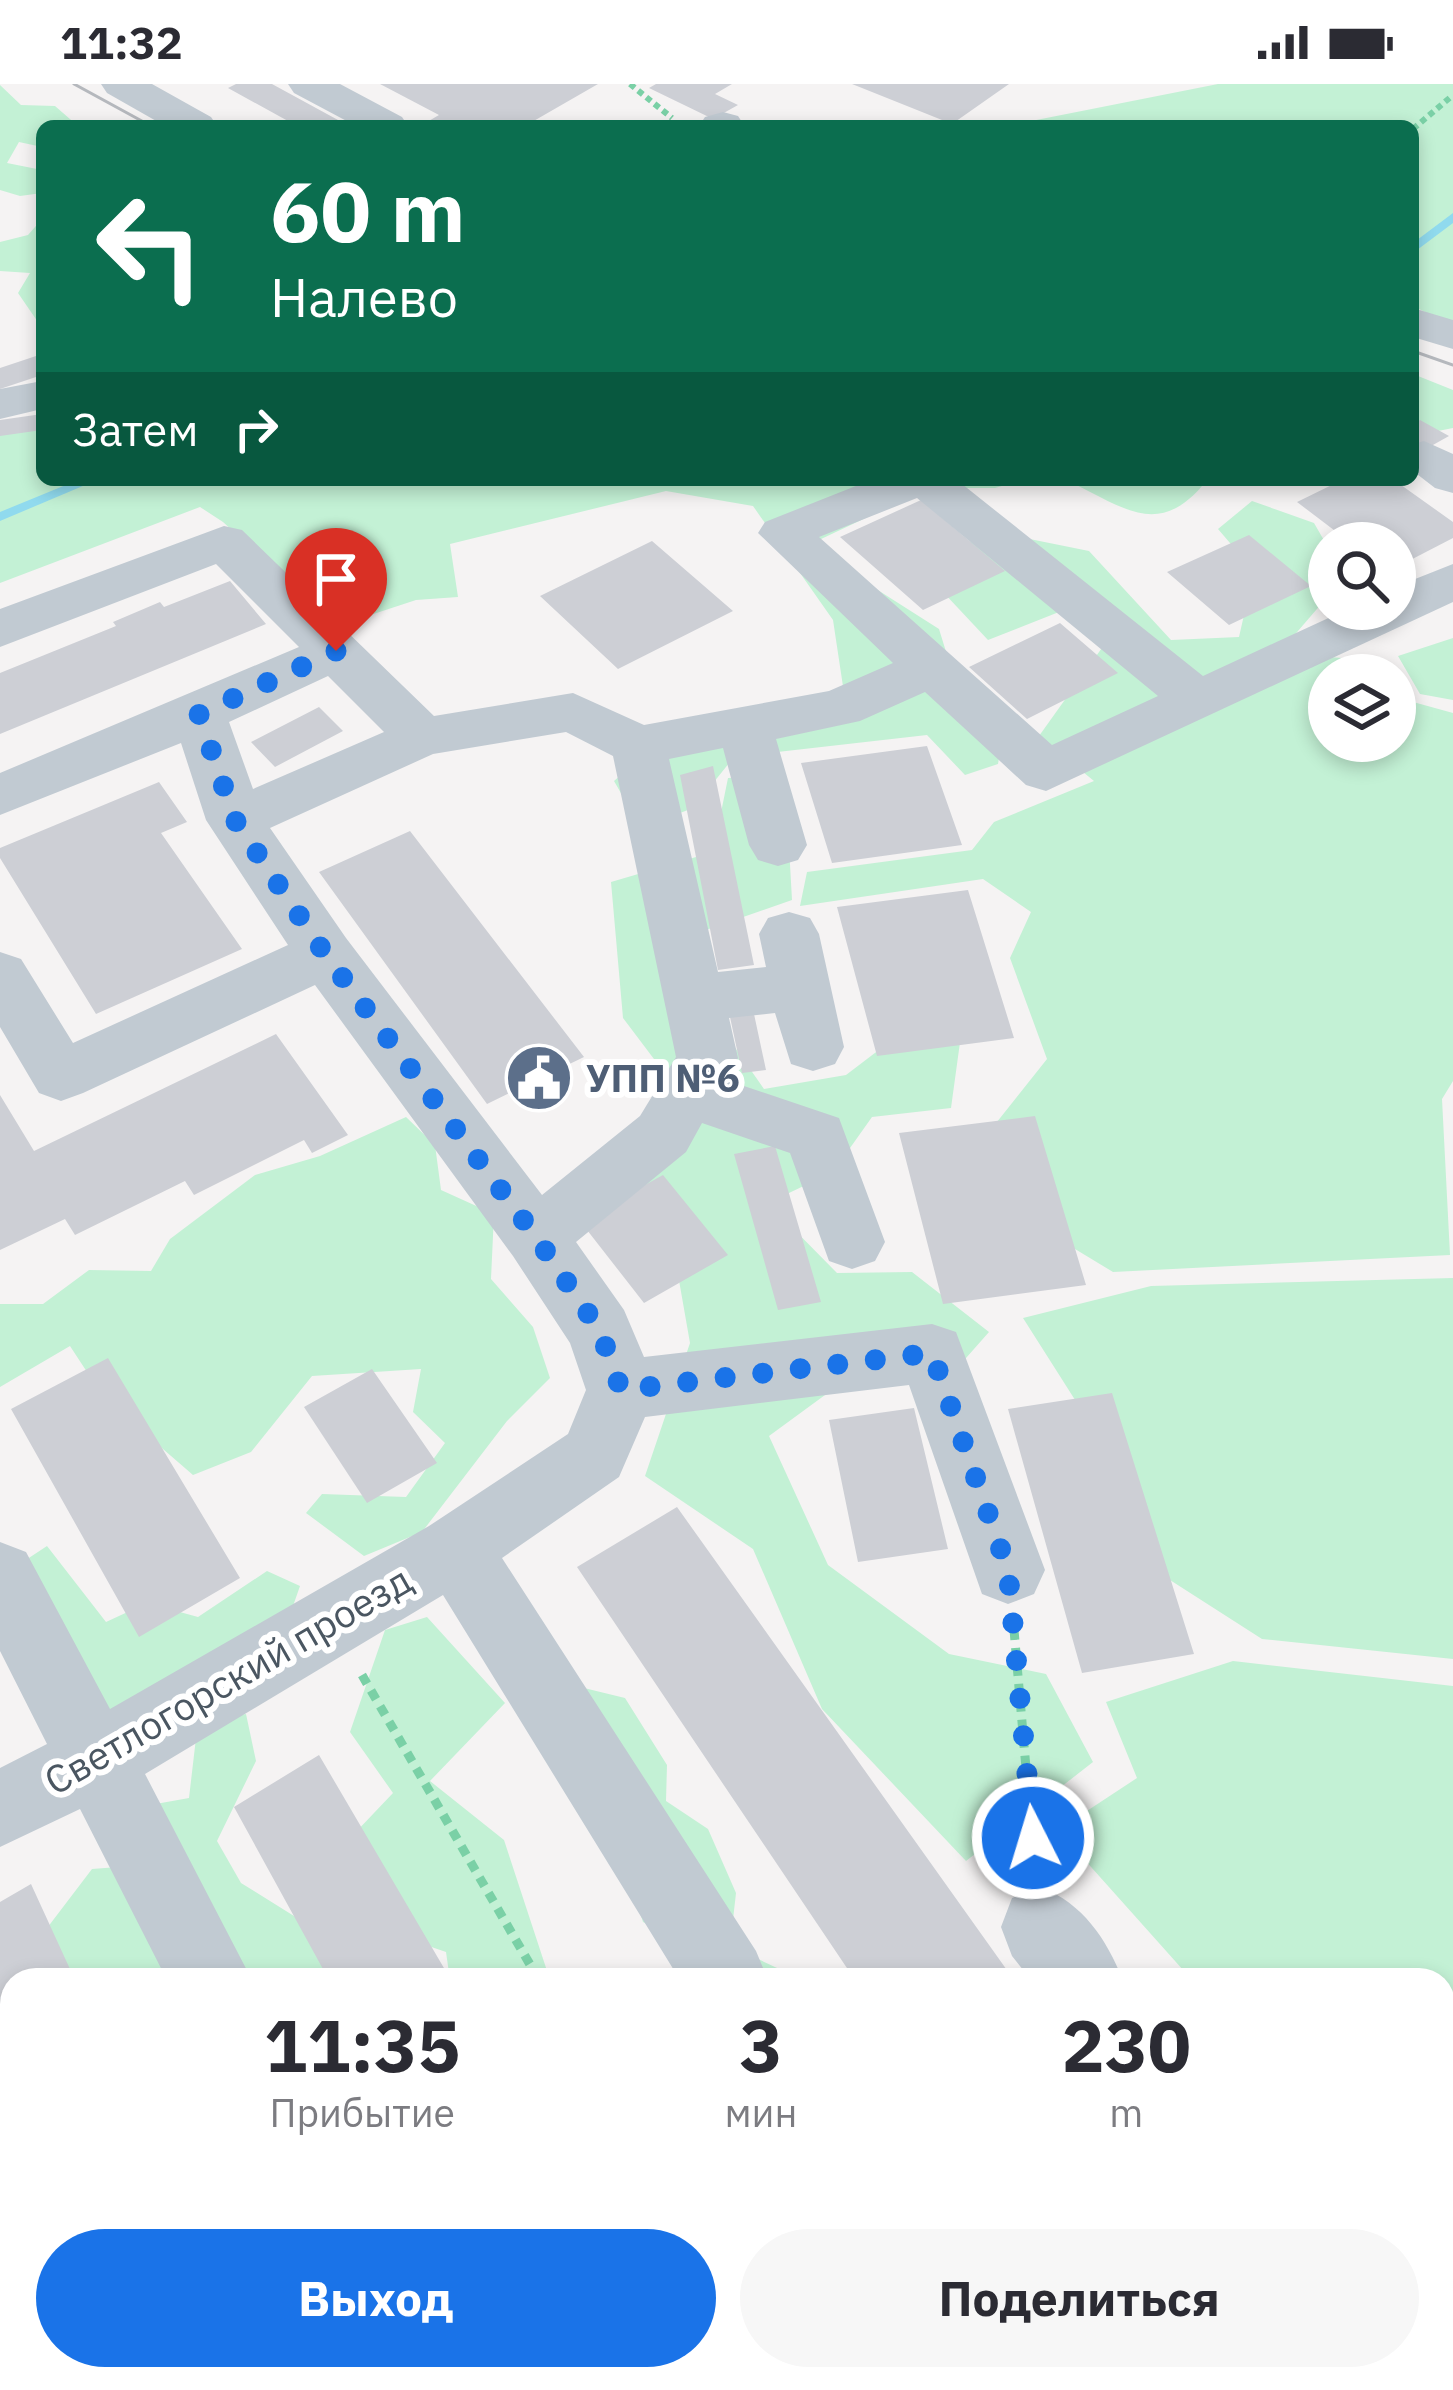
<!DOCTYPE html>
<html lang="ru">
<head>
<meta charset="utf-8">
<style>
	body { margin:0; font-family:"IBM Plex Sans",sans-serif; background:#f7f7f7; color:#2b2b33; height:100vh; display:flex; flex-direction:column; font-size:45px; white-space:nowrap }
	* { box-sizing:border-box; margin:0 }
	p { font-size:39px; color:#7c7c81 }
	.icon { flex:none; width:66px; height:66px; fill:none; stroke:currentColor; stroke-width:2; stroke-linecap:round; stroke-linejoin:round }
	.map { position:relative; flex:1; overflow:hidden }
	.side { position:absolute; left:0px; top:1884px; width:1455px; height:423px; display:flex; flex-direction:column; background:#fff; border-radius:36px 36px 0 0; box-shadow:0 6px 18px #0003 }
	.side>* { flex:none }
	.guide { position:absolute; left:36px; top:36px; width:1383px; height:366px; border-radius:18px; box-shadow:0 6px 18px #0003; background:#0b6e4f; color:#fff; overflow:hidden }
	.buttons { position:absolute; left:1308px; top:438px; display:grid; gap:24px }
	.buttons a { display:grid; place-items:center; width:108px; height:108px; border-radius:50%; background:#fff; box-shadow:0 6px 18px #0003; font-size:60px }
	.pin { position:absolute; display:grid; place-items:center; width:102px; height:102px; color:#fff; margin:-123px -51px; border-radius:50% 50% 50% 0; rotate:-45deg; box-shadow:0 0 12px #0007 }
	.pin .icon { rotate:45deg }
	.me { position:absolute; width:132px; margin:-66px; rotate:355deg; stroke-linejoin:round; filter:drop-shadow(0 0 9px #0008) }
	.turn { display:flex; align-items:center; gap:42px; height:252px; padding:0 36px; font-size:54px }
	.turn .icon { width:156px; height:156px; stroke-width:2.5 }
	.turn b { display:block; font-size:84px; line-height:102px }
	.then { display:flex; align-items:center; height:114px; padding:0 36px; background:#0003; gap:24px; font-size:45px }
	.eta { display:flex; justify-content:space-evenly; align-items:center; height:204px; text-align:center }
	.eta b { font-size:72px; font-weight:800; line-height:84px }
	.button { display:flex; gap:24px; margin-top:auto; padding:24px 36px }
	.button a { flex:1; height:138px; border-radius:72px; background:#1a73e8; color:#fff; font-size:48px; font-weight:800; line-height:138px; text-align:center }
	.button a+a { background:#f7f7f7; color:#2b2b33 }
	.status { display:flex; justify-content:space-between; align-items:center; height:84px; padding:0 60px; background:#fff; direction:ltr }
	.status svg { height:33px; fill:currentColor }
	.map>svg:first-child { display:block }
</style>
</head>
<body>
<div class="status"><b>11:32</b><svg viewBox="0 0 49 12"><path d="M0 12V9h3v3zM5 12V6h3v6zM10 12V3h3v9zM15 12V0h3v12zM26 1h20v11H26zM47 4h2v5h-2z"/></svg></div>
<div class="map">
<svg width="1453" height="2306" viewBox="0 0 1453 2306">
	<rect width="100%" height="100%" fill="#f5f3f3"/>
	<path fill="#c3f1d5" d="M1218 0H1453V242L1413 222V42H1006Z
		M0 1 21 21 55 22 78 42H42V63L19 58 7 79 42 86V109L20 112 0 106Z
		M42 135V244L18 209 30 189 0 187V158L28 151Z
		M1413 290 1453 306V344L1413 352Z
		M42 338V396H1022L995 404H929L819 456 862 496 939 545 952 587 1005 637 998 680 965 691 927 651 734 673 693 724 641 744 614 697 653 663 844 609 833 536 753 422 666 407 450 460 458 513 416 516 337 542 223 438 200 423 0 499V339Z
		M1066 396H1207C1159 457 1124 423 1066 396Z
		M1252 417 1314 439 1329 465V511L1279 569 1367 576 1373 591H1329V657H1395V613L1453 629V997L1442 1015 1450 1171 1113 1188 1004 1122 981 1058 1047 975 1010 874 1031 828 983 795 800 822 807 788 972 766 994 738 1094 697 1039 652 1109 554 1059 528 988 556 928 492 985 446 1089 467 1171 556 1239 553 1254 487 1218 445Z
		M1453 554V616L1420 610 1398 572Z
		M785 691 792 816 703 847 704 919 764 1005 846 991 909 943 961 951 951 1024 872 1033 833 1088 768 1119 837 1189 912 1188 989 1248 936 1308 866 1281 769 1352 828 1481 949 1570 1046 1590 1093 1678 966 1777 822 1625 753 1465 645 1392 690 1259 670 1145 608 1117 694 1028 623 934 611 798 713 768 728 694Z
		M406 1033 435 1061 441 1106 494 1130 491 1195 533 1243 550 1294 507 1337 422 1448 364 1472 306 1429 322 1410 406 1413 445 1359 413 1328 421 1285 312 1292 251 1368 193 1391 104 1314 70 1262 0 1303V1220H43L89 1186 151 1187 170 1155 255 1091 320 1072Z
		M1453 1194V1575L1262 1555 1145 1480 1117 1382 1023 1234 1151 1202Z
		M47 1462 106 1538 147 1519 198 1533 267 1487 300 1502 279 1562 134 1635 12 1586 0 1493Z
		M427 1533 505 1619 430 1697 504 1756 550 1896H450L446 1868 376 1844 335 1770 393 1709 350 1648 385 1546Z
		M1233 1577 1453 1602V1961L1443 1965V1896H1192L1058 1746 1137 1694 1106 1618Z
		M584 1604 625 1614 667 1681 666 1717 708 1745 736 1809 730 1862 803 1896H713L718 1876 643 1838 627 1788Z
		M246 1630 256 1677 217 1757 241 1799 326 1852 328 1896H48L41 1852 92 1785 131 1782 150 1721 189 1714 198 1637Z
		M45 2295H260L265 2306H40Z
		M726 2295H834L843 2299 844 2306H720Z"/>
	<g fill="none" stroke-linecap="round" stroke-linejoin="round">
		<path fill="#90daee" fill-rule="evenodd" d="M1453 129V139L1413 169V159Z
			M78 396H97L0 437V428Z"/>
	</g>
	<path fill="#cdcfd5" d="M236 0H272L349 42H297L228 4Z
		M380 0H598L525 42H435L427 38 439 31Z
		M656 0H732L715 10 738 21 713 35 649 4Z
		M852 0H1009L952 40Z
		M42 270V291L0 305V284Z
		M42 330V346L0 352V336Z
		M1420 336 1449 352 1424 366 1413 360V340Z
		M1342 396H1394L1453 438V454L1395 484V459H1351L1297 418Z
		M921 416 1005 487 923 526 840 453Z
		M1249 451 1311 502 1229 541 1167 488Z
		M652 457 733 527 618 585 540 512Z
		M230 497 266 540 0 650V589L116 542 113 538 160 518 164 523Z
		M1060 539 1118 589 1027 635 969 583Z
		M319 623 343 647 275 683 251 658Z
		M927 662 962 761 832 779 801 679Z
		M713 682 754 881 718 886 680 691Z
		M159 698 187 738 161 749 242 865 96 930 0 774V764Z
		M410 747 584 973 487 1020 319 788Z
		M968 806 1014 954 877 972 837 823Z
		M754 930 766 986 742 989 730 933Z
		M276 950 348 1051 312 1069 304 1056 194 1111 185 1097 75 1151 65 1135 0 1166V1011L34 1067Z
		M1035 1032 1086 1201 943 1220 899 1049Z
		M775 1062 821 1218 778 1226 734 1070Z
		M663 1091 728 1171 644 1219 580 1137Z
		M108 1274 240 1494 139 1553 11 1325Z
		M372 1285 437 1379 367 1419 304 1323Z
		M1112 1309 1194 1570 1082 1589 1008 1325Z
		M914 1324 948 1465 858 1478 829 1336Z
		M677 1423 1014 1896H855L577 1483Z
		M319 1671 451 1896H329L234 1723Z
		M31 1800 75 1896H12V2215L0 2185V2146L10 2140 0 2116V1818Z
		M529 2295H689L695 2306H535Z
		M1123 2295H1299L1292 2306H1130Z"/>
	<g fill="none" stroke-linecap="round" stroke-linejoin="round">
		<path stroke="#7ad0a6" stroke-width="6" stroke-dasharray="6 4.5" stroke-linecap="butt" d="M630 0 672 34
			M1413 45 1453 11"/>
		<path stroke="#7ad0a6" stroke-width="9" stroke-dasharray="10 8" stroke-linecap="butt" d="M1014 1546 1034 1776
			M362 1591 539 1896
			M770 2295 776 2306"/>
		<path fill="#c1cad2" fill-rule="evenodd" d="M101 0H152L211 33 217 42H165L107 9Z
			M288 0H340L402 33 408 42H356L294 9Z
			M723 28 738 32 744 41 699 42 705 33Z
			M1413 224 1453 236V265L1413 253Z
			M42 297V325L0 335V305Z
			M1424 357 1453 370V409L1435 404 1413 387V360Z
			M871 396H957L1203 592 1348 525H1395V503L1453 480V518L1046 707 1026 701 925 608 860 637 776 655 807 761 798 776 778 782 758 776 749 761 723 664 669 675 718 888 766 883 759 850 768 834 789 828 810 834 819 850 844 963 835 980 813 987 791 980 775 929 729 934 738 974 726 996 839 1034 885 1158 875 1177 852 1185 829 1177 790 1069 702 1039 686 1068 576 1158 624 1226 644 1273 932 1240 956 1248 1045 1486 1034 1510 1008 1520 982 1510 909 1301 645 1333 619 1393 502 1474 756 1867 768 1896H680L443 1511 145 1690 252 1896H167L80 1725 0 1763V1684L47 1660 0 1567V1458L26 1468 110 1625 429 1442 568 1350 586 1306 570 1259 513 1172 315 901 83 1009 61 1017 39 1009 0 943V868L21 875 73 959 288 861 206 736 181 659 0 731V689L299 563 216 480 0 563V525L224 442 242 446 434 632 573 609 644 641 829 607 893 579 758 449 765 438ZM917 414 1158 612 1052 661 819 453ZM328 592 384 648 253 705 229 638ZM566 648 613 672 676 973 640 1032 542 1111 346 854 270 744 433 670Z
			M1041 1803C1083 1820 1106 1854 1123 1896H1031L1012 1872 1001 1843 1012 1814Z
			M1443 2283 1452 2306H1284L1288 2295H1443Z
			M17 2295H120L116 2306H13Z
			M370 2295H461L465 2306H374Z
			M933 2295H1026L1030 2306H937Z"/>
		<path stroke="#b5b8bd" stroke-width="3" d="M74 0 151 42
			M1413 267 1453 281"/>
	</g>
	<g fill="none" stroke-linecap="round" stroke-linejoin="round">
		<path stroke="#1a73e8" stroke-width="21" stroke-dasharray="0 37.8" d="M336 567 199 630 235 736 325 870 536 1153 600 1247 621 1306 932 1269 1008 1486 1033 1754"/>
	</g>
	<defs>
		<g id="civic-disc" transform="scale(3.45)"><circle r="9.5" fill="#5c6f8a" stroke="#fff"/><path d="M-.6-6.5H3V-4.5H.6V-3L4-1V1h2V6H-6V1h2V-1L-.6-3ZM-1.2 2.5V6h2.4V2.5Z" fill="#fff"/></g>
	</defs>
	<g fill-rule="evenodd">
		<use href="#civic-disc" x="539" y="994"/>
	</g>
	<g text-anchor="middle" stroke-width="12" stroke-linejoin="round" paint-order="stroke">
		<g font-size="39" font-weight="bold" fill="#4e5e75" stroke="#fff" text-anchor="start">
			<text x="586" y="1008">УПП №6</text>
		</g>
		<g font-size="39" fill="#4a5661" stroke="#fff">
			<text transform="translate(228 1596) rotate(-30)" y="14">Светлогорский проезд</text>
		</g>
	</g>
</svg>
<div class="buttons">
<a><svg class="icon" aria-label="search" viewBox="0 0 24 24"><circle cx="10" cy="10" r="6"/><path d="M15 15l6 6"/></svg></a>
<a><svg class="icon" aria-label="layers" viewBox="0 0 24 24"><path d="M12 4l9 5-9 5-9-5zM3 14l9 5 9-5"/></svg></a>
</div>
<div class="pin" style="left:336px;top:567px;background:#d93025"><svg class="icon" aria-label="arrive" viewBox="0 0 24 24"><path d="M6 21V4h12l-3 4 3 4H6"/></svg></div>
<svg class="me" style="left:1033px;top:1754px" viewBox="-20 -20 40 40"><circle r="17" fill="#1a73e8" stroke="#fff" stroke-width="3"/><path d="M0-11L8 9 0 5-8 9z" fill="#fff"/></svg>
<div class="guide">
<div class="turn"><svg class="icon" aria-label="left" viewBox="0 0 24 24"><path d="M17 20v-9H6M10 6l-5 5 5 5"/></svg><div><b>60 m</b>Налево</div></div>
<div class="then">Затем<svg class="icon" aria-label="right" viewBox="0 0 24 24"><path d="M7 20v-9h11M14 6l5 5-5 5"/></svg></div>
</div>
<section class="side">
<div class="eta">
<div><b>11:35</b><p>Прибытие</p></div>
<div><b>3</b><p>мин</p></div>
<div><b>230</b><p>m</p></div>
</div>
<div class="button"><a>Выход</a><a>Поделиться</a></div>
</section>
</div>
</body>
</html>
